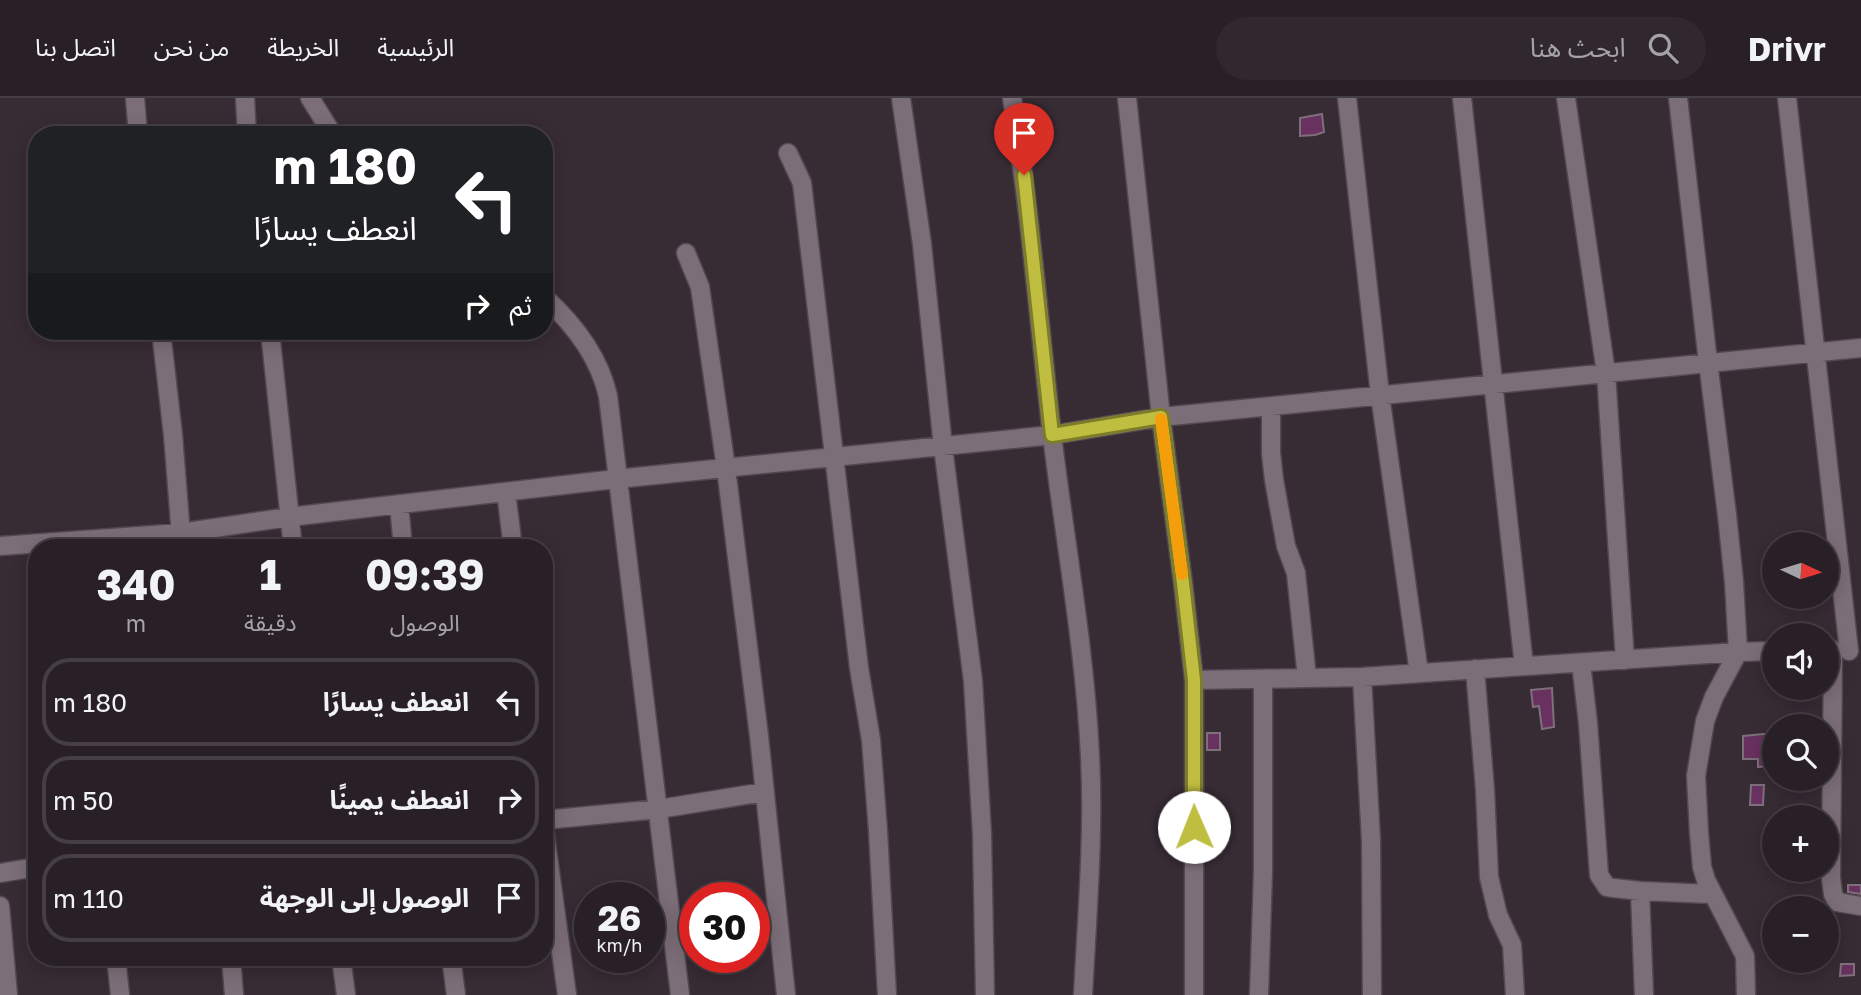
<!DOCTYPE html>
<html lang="ar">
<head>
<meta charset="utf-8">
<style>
	body { margin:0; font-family:"Golos Text","Noto Sans Arabic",sans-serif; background:#31282f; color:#f1f3f6; direction:rtl; height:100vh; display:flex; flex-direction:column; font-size:26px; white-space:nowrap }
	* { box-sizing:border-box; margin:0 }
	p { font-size:23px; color:#a5a3a7 }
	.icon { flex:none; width:38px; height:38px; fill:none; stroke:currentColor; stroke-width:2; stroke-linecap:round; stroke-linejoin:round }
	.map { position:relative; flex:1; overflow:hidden; direction:ltr }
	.drawer { position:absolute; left:28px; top:441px; width:525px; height:427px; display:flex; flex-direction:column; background:#292027; border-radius:28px; box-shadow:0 4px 18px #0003,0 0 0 2px #453e44; direction:rtl }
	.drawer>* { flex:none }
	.banner { position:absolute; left:28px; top:28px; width:525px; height:214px; border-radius:28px; box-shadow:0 4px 18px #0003,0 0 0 2px #453e44; direction:rtl; background:#202124; color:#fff; overflow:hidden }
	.needle { width:46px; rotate:94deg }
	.buttons { position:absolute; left:1762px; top:434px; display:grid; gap:14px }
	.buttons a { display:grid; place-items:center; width:77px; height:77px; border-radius:50%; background:#292027; box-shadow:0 4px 18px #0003,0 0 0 2px #453e44; font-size:35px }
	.speed { position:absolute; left:574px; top:784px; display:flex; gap:14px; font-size:35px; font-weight:700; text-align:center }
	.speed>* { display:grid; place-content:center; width:91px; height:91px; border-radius:50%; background:#292027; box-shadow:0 4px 18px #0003,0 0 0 2px #453e44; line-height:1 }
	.speed small { font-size:18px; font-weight:400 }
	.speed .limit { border:10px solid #d22; background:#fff; color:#111 }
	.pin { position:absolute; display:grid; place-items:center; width:60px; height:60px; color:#fff; margin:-72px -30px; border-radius:50% 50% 50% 0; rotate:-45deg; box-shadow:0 0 7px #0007 }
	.pin .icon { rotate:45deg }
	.me { position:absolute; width:77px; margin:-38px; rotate:359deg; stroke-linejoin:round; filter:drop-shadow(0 0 5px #0008) }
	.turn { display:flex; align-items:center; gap:24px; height:147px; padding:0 21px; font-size:32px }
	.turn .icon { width:91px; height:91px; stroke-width:2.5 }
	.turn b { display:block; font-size:49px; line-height:60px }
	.then { display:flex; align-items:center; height:66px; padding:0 21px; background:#0003; gap:14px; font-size:26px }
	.eta { display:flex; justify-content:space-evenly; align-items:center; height:119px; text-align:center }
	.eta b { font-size:42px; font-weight:700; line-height:49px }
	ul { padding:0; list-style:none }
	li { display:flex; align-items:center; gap:21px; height:88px; margin:0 14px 10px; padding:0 7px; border:4px solid #453e44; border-radius:28px }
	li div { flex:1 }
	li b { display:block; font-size:26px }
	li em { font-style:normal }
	header { display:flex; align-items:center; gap:42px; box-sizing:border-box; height:98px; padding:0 35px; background:#292027; border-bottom:2px solid #453e44 }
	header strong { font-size:33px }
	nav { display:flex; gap:38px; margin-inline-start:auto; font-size:24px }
	.search { width:490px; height:63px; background:#31282f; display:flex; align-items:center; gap:18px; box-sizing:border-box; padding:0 24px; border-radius:38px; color:#a5a3a7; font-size:26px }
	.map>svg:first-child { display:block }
</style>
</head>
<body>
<header>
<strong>Drivr</strong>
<div class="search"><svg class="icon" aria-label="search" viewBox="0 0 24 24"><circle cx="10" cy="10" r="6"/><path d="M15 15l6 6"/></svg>ابحث هنا</div>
<nav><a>الرئيسية</a><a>الخريطة</a><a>من نحن</a><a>اتصل بنا</a></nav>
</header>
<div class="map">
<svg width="1861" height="897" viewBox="0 0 1861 897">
	<rect width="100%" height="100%" fill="#372b34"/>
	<path fill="#69315f" stroke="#7e707a" stroke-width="2" d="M1322 16 1324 34 1315 37 1300 38V20Z
		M1552 590 1554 629 1542 631 1539 608 1533 609 1531 592Z
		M1207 635H1220V652H1207Z
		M1774 635V668L1758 669V661H1743V638Z
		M1751 687H1764L1763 707H1750Z
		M1848 787H1861V796L1848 794Z
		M1841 866H1854V877L1840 878Z"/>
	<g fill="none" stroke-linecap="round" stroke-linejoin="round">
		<g stroke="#534851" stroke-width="21">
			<path id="minor" d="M135 0 138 37
				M245 0 247 37
				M310 0 333 37
				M901 0 922 146 943 349 973 583 982 736 985 897
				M1012 0C1030 112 1039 225 1052 337 1065 444 1085 551 1090 658 1094 738 1087 818 1083 897
				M1127 0 1161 319 1183 485 1194 582V897
				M1347 0 1380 297 1419 575
				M1462 0 1524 568
				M1566 0 1606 275 1625 562
				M1678 0 1708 264 1727 417 1734 484 1738 554 1714 599 1705 623 1696 678 1699 735 1702 769 1706 782 1745 858 1746 897
				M1787 0 1849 553
				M788 55 802 85 859 570 871 642 878 733 887 897
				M686 155 700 189 726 370 759 638 786 897
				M544 199C574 226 599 258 608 298L680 897
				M161 233 173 337 182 450
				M270 233 293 450
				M1271 309V355L1274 382 1286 448 1296 475 1307 580
				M506 394 513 450
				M399 406 403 450
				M0 448 180 435 289 419 616 381 1052 337 1161 319 1861 250
				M1833 552 1831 780 1833 796 1837 804 1861 808
				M1581 565 1588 625 1599 777 1607 789 1614 790 1640 793 1711 796
				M1475 571 1485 692 1489 779 1498 817 1512 847 1515 897
				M1362 579 1371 742 1372 897
				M1194 582 1362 579 1738 554 1774 553
				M544 722 659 711 764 694
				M544 730 567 897
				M0 775 37 769
				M1640 793 1644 897
				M0 808 8 897
				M116 859 120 897
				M231 859 234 897
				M341 859 346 897
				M451 859 456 897
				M1259 897 1263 774V581"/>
		</g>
		<use href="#minor" stroke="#7c6e78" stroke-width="18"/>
	</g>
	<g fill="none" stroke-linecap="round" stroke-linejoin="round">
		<g stroke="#7d7c2a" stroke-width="18">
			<path id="route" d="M1024 77 1052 337 1161 319 1183 485 1194 582V729"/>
		</g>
		<use href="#route" stroke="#c0be40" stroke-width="12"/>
		<path stroke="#f59e0b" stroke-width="12" d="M1161 321 1182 476"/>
	</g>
</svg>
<div class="buttons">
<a><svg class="needle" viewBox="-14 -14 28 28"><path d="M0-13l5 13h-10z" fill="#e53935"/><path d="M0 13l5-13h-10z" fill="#a5a3a7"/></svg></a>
<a><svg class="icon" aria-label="sound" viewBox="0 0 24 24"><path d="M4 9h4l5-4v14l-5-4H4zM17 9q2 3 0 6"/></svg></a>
<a><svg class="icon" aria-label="search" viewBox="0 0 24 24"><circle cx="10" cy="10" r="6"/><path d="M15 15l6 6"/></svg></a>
<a>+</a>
<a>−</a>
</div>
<div class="speed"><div>26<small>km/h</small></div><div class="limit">30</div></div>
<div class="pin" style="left:1024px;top:77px;background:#d93025"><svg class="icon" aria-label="arrive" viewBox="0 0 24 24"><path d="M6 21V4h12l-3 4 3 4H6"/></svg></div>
<svg class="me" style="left:1194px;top:729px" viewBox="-20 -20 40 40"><circle r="19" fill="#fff"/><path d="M0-13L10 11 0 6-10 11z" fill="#c0be40"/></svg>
<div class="banner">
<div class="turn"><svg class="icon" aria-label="left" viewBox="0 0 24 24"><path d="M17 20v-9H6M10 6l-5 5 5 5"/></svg><div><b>180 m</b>انعطف يسارًا</div></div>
<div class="then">ثم<svg class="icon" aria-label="right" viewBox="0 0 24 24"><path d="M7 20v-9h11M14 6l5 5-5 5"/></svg></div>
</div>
<section class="drawer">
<div class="eta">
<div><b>09:39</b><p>الوصول</p></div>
<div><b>1</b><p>دقيقة</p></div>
<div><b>340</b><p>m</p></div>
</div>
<ul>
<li><svg class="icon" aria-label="left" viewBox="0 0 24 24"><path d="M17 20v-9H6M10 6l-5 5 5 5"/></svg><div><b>انعطف يسارًا</b></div><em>180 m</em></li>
<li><svg class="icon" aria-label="right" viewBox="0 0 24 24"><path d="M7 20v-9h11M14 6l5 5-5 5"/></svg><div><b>انعطف يمينًا</b></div><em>50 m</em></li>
<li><svg class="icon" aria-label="arrive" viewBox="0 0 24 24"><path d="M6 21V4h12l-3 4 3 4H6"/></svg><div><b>الوصول إلى الوجهة</b></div><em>110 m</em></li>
</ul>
</section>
</div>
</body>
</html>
